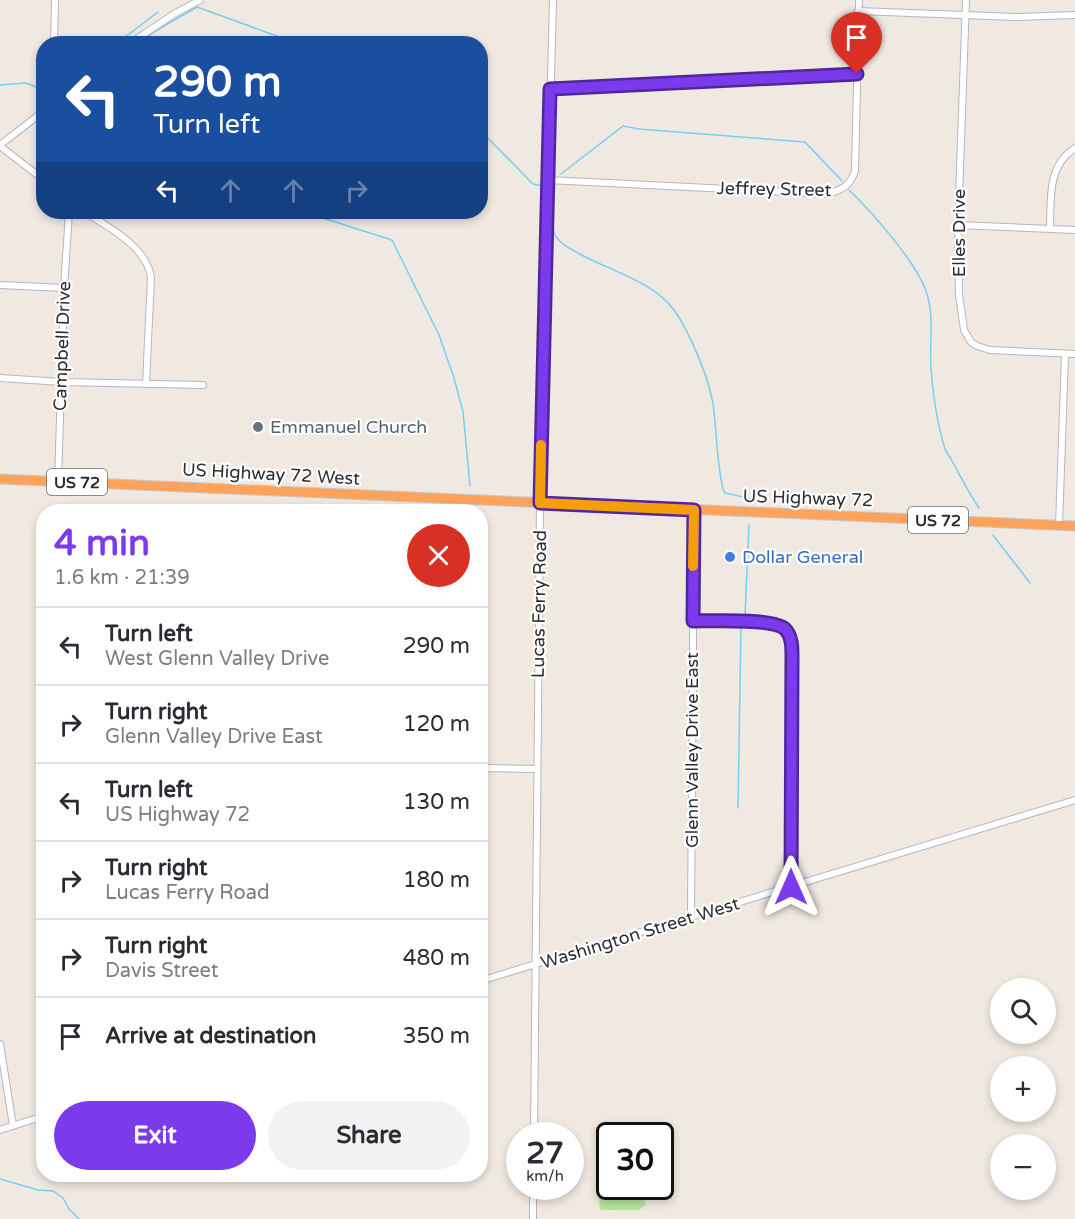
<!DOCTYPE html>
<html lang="en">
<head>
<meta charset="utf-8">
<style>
	body { margin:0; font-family:"Varela Round",sans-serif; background:#f2f2f3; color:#2b2b33; height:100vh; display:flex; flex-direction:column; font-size:22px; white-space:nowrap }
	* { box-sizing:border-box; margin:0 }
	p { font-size:20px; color:#7c7c81 }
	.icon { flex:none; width:33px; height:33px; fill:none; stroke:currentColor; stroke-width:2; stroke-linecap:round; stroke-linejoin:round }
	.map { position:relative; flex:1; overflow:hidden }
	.panel { position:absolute; left:36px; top:504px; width:452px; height:678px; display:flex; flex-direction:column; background:#fff; border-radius:24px; box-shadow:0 3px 9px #0003 }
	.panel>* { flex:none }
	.banner { position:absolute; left:36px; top:36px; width:452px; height:183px; border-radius:24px; box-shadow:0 3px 9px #0003; background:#1a4fa0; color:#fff; overflow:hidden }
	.tools { position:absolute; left:990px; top:978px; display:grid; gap:12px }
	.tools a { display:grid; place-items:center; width:66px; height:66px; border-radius:50%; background:#fff; box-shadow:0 3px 9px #0003; font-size:30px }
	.speed { position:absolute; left:506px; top:1122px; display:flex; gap:12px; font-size:30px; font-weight:700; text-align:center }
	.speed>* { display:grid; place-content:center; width:78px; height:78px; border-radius:50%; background:#fff; box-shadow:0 3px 9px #0003; line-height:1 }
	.speed small { font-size:15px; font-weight:400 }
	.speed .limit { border:3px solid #111; border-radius:9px; background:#fff; color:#111 }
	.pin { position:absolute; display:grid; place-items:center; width:51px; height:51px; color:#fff; margin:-62px -26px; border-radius:50% 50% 50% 0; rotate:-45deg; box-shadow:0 0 6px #0007 }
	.pin .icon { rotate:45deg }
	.me { position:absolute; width:66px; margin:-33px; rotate:0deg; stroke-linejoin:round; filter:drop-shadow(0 0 4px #0008) }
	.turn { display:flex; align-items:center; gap:21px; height:126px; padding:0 18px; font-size:27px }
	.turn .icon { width:78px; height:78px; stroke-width:2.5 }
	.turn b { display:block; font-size:42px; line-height:51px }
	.lanes { display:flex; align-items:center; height:57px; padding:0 18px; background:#0003; justify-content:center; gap:30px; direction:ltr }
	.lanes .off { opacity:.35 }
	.round { display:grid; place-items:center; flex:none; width:63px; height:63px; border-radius:32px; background:#f2f2f3 }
	.head { display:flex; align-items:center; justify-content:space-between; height:102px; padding:0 18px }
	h1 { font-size:36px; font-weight:700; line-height:45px; color:#7c3aed }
	.primary-button { display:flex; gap:12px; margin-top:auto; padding:12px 18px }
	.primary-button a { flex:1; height:69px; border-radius:36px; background:#7c3aed; color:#fff; font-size:24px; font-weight:700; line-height:69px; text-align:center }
	.primary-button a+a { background:#f2f2f3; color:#2b2b33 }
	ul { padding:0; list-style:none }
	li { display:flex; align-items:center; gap:18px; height:78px; padding:0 18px; border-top:2px solid #e1e1e2 }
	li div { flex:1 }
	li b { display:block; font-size:22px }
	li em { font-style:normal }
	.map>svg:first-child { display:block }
</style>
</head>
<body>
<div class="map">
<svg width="1075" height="1219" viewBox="0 0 1075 1219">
	<rect width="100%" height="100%" fill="#efe9e1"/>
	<path fill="#b6e59e" d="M599 1198 645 1199V1205L639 1210H600Z"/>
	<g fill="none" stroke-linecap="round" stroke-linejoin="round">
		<path stroke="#75cff0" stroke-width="1.5" d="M116 44 158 12
			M139 44 152 33 197 7 299 44
			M0 85 26 83 44 90
			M480 130 533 184 542 186
			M561 174 623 126 639 129 805 142 842 181
			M553 189C553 202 549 223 555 235 560 244 571 249 580 254 610 271 653 281 674 310 690 332 712 385 714 412 717 438 717 464 723 489L725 493 752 499
			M849 190C872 212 916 262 926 291 935 316 929 343 931 368 933 395 937 423 945 449 947 454 950 456 952 461 961 477 969 493 979 508
			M304 212 392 240 439 335 454 378 463 412 470 486
			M993 535 1030 583
			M745 616 749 525
			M738 808 741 626
			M0 1179 38 1190 53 1191 63 1198 69 1209 79 1219"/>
		<g stroke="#b4b7c1" stroke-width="8">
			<path id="minor" d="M966 0 958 225 959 295 964 330 971 342 977 346 990 350 1075 354
				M858 11 1016 17 1075 15
				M54 44 55 0
				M129 44 174 14 200 0
				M550 89 857 74
				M0 145 44 111
				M0 146 44 180
				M548 180 828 194C843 189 850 186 855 171L859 0
				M85 212C109 228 146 246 151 277L146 384
				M958 225 1075 230
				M1050 228C1051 199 1047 166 1075 148
				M0 285 64 288
				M0 378 62 382 203 385
				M58 482 64 288 69 212
				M1059 526 1065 354
				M693 621C711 621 773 618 785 629 792 636 792 647 792 656L791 887
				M480 698 482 701V770
				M480 771 488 768 536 769
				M691 918 694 510
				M480 981 1075 800
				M0 1044 13 1126
				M0 1130 44 1116
				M534 1136 540 503 553 0
				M533 1219V1186"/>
		</g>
		<g stroke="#c9c9c9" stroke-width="11">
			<path id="highway" d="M0 479 1075 526"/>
		</g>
		<use href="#minor" stroke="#fff" stroke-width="6"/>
		<use href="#highway" stroke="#ffa35c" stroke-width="9"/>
	</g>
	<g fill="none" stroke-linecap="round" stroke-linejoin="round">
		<g stroke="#51269a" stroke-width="15">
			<path id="route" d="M791 887 792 656C792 647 792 636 785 629 773 618 711 621 693 621L694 510 540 503 550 89 857 74"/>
		</g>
		<use href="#route" stroke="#7c3aed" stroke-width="10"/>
		<path stroke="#f59e0b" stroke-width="10" d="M541 445 540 503 694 510 693 566"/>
	</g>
	<circle fill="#6b7280" stroke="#fff" stroke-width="2" cx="258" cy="427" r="6"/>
	<circle fill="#3f7fe0" stroke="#fff" stroke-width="2" cx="730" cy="557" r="6"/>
	<g text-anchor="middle" stroke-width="4.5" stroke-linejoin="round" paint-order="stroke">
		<g fill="#fff" stroke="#6d6d6d" stroke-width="1.5">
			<rect x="47" y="469" width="60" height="26" rx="4.5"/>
			<rect x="908" y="507" width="60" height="26" rx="4.5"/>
		</g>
		<g font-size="16" font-weight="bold" fill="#2e2e2e">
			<text x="77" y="488">US 72</text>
			<text x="938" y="526">US 72</text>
		</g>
		<g font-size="18" fill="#2e2e2e" stroke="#fff">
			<text transform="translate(774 189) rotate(1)" y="6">Jeffrey Street</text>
			<text transform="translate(959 233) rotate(-90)" y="6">Elles Drive</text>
			<text transform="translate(62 346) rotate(-88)" y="6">Campbell Drive</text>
			<text transform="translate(271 474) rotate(3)" y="6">US Highway 72 West</text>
			<text transform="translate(808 498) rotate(2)" y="6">US Highway 72</text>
			<text transform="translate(539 604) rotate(-89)" y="6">Lucas Ferry Road</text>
			<text transform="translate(692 750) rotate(-90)" y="6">Glenn Valley Drive East</text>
			<text transform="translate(640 933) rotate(-17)" y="6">Washington Street West</text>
		</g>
		<g font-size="18" fill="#5b616d" stroke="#fff" text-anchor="start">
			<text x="270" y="433">Emmanuel Church</text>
		</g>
		<g font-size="18" fill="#366cbe" stroke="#fff" text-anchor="start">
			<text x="742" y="563">Dollar General</text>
		</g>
	</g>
</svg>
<div class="tools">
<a><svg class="icon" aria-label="search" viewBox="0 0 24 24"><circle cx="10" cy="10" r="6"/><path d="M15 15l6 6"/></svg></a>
<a>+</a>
<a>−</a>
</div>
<div class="speed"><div>27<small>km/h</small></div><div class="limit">30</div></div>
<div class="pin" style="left:857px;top:74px;background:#d93025"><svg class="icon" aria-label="arrive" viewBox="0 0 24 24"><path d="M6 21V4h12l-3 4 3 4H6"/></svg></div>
<svg class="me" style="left:791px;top:887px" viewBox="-20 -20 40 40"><path d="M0-17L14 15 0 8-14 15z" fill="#7c3aed" stroke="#fff" stroke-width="4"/></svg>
<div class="banner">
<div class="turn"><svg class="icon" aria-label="left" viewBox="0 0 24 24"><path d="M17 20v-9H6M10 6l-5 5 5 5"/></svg><div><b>290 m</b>Turn left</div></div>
<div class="lanes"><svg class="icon" aria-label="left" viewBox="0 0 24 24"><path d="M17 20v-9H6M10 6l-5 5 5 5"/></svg><svg class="icon off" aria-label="ahead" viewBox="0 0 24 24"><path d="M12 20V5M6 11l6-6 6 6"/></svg><svg class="icon off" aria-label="ahead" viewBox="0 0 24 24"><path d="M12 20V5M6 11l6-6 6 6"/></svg><svg class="icon off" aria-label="right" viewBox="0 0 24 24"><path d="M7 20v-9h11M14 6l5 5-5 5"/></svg></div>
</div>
<section class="panel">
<div class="head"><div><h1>4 min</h1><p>1.6 km · 21:39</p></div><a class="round" style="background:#d93025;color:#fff"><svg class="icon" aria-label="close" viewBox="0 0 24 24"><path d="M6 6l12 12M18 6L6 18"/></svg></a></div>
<ul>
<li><svg class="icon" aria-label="left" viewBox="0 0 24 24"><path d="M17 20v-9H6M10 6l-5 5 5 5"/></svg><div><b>Turn left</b><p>West Glenn Valley Drive</p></div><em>290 m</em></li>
<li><svg class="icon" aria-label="right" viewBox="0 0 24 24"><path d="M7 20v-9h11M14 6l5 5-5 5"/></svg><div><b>Turn right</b><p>Glenn Valley Drive East</p></div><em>120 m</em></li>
<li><svg class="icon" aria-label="left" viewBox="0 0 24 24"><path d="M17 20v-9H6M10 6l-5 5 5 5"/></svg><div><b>Turn left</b><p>US Highway 72</p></div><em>130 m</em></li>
<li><svg class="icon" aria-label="right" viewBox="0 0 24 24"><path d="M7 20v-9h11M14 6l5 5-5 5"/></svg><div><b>Turn right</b><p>Lucas Ferry Road</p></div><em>180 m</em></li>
<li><svg class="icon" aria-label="right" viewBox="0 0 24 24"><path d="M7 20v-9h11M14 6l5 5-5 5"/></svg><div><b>Turn right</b><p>Davis Street</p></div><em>480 m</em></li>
<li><svg class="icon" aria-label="arrive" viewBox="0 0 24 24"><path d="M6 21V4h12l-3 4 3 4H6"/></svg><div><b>Arrive at destination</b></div><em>350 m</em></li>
</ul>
<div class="primary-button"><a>Exit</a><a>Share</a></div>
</section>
</div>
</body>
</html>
